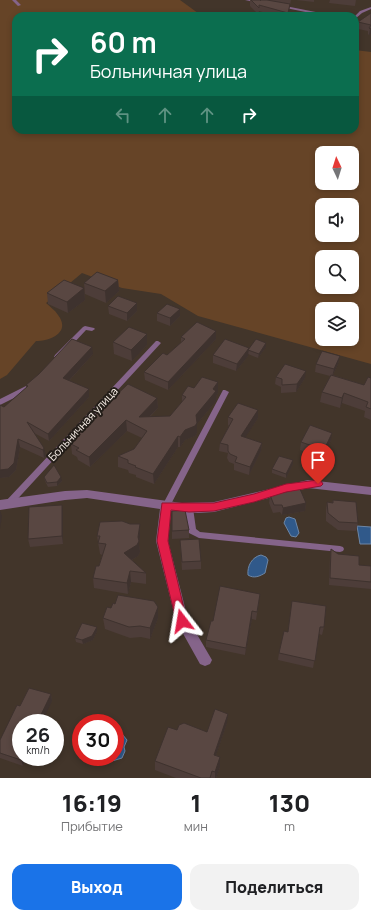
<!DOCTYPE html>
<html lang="ru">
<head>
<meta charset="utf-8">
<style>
	body { margin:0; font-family:Manrope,sans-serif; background:#f2f2f2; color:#202124; height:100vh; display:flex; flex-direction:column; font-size:15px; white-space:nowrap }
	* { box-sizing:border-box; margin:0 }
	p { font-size:13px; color:#757577 }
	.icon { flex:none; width:22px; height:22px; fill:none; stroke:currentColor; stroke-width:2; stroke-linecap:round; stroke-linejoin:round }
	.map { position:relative; height:778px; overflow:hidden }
	.drawer { display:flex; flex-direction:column; background:#fff; flex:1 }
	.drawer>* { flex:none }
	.top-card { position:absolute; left:12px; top:12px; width:347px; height:122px; border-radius:12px; box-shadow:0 2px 6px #0003; background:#0b6e4f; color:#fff; overflow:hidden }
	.needle { width:26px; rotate:356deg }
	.tools { position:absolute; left:315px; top:146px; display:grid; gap:8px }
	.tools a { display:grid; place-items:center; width:44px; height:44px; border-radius:8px; background:#fff; box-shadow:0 2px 6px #0003; font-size:20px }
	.speed { position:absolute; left:12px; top:714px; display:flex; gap:8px; font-size:20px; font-weight:700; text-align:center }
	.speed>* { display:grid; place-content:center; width:52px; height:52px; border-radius:50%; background:#fff; box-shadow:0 2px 6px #0003; line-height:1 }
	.speed small { font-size:10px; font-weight:400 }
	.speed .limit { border:6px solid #d22; background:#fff; color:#111 }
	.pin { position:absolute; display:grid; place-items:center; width:34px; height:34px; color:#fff; margin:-41px -17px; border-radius:50% 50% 50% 0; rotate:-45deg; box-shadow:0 0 4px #0007 }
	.pin .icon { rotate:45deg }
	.me { position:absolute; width:44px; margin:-22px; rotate:346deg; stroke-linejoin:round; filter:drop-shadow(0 0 3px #0008) }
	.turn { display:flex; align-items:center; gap:14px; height:84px; padding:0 12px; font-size:18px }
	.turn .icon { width:52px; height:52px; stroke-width:2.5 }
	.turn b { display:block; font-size:28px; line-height:34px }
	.lanes { display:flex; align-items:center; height:38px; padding:0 12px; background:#0003; justify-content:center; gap:20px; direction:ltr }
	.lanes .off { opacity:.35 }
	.eta { display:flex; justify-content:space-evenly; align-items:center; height:68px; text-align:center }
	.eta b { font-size:24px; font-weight:800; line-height:28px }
	.cta { display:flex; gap:8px; margin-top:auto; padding:8px 12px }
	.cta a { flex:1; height:46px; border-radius:12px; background:#1a73e8; color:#fff; font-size:16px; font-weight:800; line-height:46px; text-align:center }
	.cta a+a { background:#f2f2f2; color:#202124 }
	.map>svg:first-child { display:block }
</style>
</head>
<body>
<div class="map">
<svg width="371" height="778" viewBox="0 0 371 778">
	<rect width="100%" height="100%" fill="#42352a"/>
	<path fill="#664427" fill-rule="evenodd" d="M0 0H180L202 16H16V130H355V50L371 52V364L198 316 161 294 122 288 82 273 46 303C50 307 55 310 58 315 71 332 51 341 36 341L7 375 0 379ZM322 153H352V183H322ZM322 205H352V235H322ZM322 257H352V287H322ZM322 309H352V339H322Z"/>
	<path fill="#30598a" stroke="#6c86a6" d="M289 517 295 519 299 533 296 537 291 536 284 523 286 518Z
		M357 526 371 527V544H360Z
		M261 555 266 557 268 560 265 573C260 576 254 579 248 575 247 566 252 557 261 555Z
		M115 734H122L127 740 124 747 125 751 122 758 112 761 94 757H115Z"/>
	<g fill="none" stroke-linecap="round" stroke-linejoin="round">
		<path fill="#85648a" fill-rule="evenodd" d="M12 0H16L21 5 18 6Z
			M245 0H253L260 2 258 3Z
			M280 5 331 15 333 16H325L281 7H280Z
			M371 7V9L362 13 355 19V16L360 11Z
			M85 326 94 328 95 329 92 331 86 330 59 359H55L54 357 55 355 83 327Z
			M156 341H158L161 343 11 506 8 507 5 506 4 504 5 502Z
			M26 386H30L31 388 30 390 0 405V399Z
			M223 390H225L229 392 169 508 166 509 163 508 162 506Z
			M189 505 192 506 193 508 196 529 200 532 340 546 343 547 344 549 343 551 340 552 199 538 189 533 188 531 185 508 186 506Z"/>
		<path fill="#85648a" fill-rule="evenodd" d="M308 480 371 487V495L308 488 214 512 198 513 171 511 168 541 188 619 212 660 210 664 205 666 200 664 176 621 156 541 160 509 87 498 65 500 0 510V500L65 491 87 490 182 503 214 502Z"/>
	</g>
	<path fill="#4d3d39" d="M250 0H291L288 16H277L259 11 258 14 250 6Z
		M296 0H314V2Z
		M330 0H356L355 6 329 3Z
		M371 13V34L369 35 368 34V31L358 29V22Z
		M118 280 119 291 106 303 85 294 84 283Z
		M84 288 85 300 68 313 48 304 47 293Z
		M137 303V311L127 321 109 314 108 306Z
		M157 313 180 316 170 326 157 321Z
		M216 331V339L168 390 145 380 144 372 167 355 181 343V337Z
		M147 334V345L132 361 114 354 113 342Z
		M266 343V347L258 358 248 354V356L236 371 213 363V355L249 349Z
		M93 354 69 381 89 397 49 441 34 433 46 456 44 458 20 447 16 470 9 477 0 478V405L4 407 26 388V385Z
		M340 356 338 364 333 375 364 385 371 378V420L364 417 365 411 342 403 340 408 320 402 322 392 330 376 315 372 316 364Z
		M276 377 305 378 296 392 281 393V387L275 384Z
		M218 382V393L216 396V401L197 424V433L195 436 185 440 180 447H178L154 484 136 477V475L129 473 128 470 118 467V456L134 449 142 438 127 431 90 467 78 460 77 457 72 454 71 444 73 441 72 437 157 398 158 408 150 417 170 416 182 402V395L194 388Z
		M228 417 258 418 245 437 262 443 261 451 249 475 234 470V464L229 462 227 458 228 453 219 451 220 443 229 426 228 425Z
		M331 440 323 458 300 450 301 442Z
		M293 460V464L286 478 272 473V469Z
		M44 477 62 481 57 486 48 487 45 481Z
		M270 495 306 503 305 511 282 515 280 512 273 513 269 503Z
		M333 500 358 523 356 531 338 530 326 521V510L327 502 332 503Z
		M172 511 189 530V538L172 539Z
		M63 512V544L30 547 28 539Z
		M130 524H140V536L139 544 140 552 138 556 132 560 146 573V584L131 582 128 594 94 588 93 578 99 566 102 555 100 554 97 536Z
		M180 540 201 561V569L182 570Z
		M331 549 338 554 359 565 371 566V589L329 585 330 556Z
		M259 601 256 620 252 619 245 655 206 647V640L213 621Z
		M292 601 324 627 322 635 319 634 313 668 278 660 279 653 288 632Z
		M103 618H158L150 639 141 637 130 638 105 629Z
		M97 627V631L93 640 83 644 76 642 75 638Z
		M51 694 52 701 21 757H27L23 766 0 758V740Z
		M227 723 216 755 220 757V767L216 778H176L155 770V761L177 730 207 732Z"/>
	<path fill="#3e322e" d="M371 28V34L369 35 370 29Z
		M118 280 119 291 106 303 105 291Z
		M84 288 85 300 68 313 67 302Z
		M137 303V311L127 321V313Z
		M180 309V316L170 326V318Z
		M216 331V339L168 390V382Z
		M147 334V345L132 361 131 350Z
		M266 343V347L258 358 259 354Z
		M92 347 93 354 64 386 63 378Z
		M249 348 248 356 236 371 237 364Z
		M340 356 338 364 332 377 334 369Z
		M306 371 305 378 296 392 297 384Z
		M218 382V393L216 396V401L197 424V433L195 436 185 440 180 447V437L196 415Z
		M89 389V397L49 441 48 434Z
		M344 393 342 403 340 408 342 398Z
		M157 398 158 408 139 427V417Z
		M258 410V418L241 444V436Z
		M126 420 127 431 90 467 89 457Z
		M332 433 331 440 323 458 324 450Z
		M178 436V447L154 484 153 474Z
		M18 439 20 447 16 470 9 477 0 478V470Z
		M262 443 261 451 249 475 250 467Z
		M44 448 46 456 44 458 43 450Z
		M293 460V464L286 478V474Z
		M61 477 62 481 57 486V482Z
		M306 503 305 511 282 515 283 508Z
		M62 505 63 512V544L62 536Z
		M0 510 2 516 0 529Z
		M140 524V536L139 544 140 552 138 556 125 564 124 553 138 537Z
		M130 571 131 582 128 594 127 583Z
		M158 607V618L150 639V628Z
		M252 611V619L245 655 246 648Z
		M97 627V631L93 640 83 644 82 640Z
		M51 694 52 701 42 723H37Z
		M228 714 227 723 213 764 214 755Z
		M22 757H27L23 766 21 760Z
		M220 757V767L216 778H215V772Z"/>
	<path fill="#594742" stroke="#3e322e" d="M251 0H261L260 1 261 0H267L290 4 288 13 259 5V8Z
		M371 13V28L370 29 369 28 371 25 358 22Z
		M97 272 118 280 105 291 84 283Z
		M64 280 84 288 67 302 47 293Z
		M118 296 137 303 127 313 108 306Z
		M167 304 180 309 170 318 157 313Z
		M197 322 216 331 168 382 144 372 163 353 167 355 185 339 181 337Z
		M129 327 147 334 131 350 113 342Z
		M72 339 92 347 63 378 89 389 48 434 27 422 44 448 43 450 18 439 14 463 8 469 0 470V405L4 407 28 386 26 385 39 374Z
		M225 339 249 348 237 364 213 355Z
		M256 339 266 343 259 354 248 350Z
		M322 351 340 356 334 369 316 364Z
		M285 364 306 371 297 384 282 385V379L276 377Z
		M331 375 364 385 368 377 371 378V409L366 407 368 402 344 393 342 398 322 392Z
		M202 377 218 382 213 389 216 391 196 415 197 423 195 426 185 430 180 437 178 436 153 474 135 467 136 466 128 463V460L118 456 134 449 147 431 126 420 89 457 76 450 79 448 71 444 76 439 72 437 128 384 157 398 139 417 170 416 186 397 182 395 188 386 194 388Z
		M238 403 258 410 241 436 262 443 250 467 235 462 237 457 230 454 228 451V445L220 443 233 419 228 417Z
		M310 425 332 433 324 450 301 442Z
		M279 456 293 460 286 474 272 469Z
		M54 465 61 477 57 482 47 483 44 477Z
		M300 489 306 503 283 508 282 505H274L270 495Z
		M333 500 356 502 358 523 339 522 328 513 327 502 333 503Z
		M62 505V536L28 539 29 507Z
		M185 510 189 530 172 531V511Z
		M122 521 130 524H140L138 537 139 541 137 545 124 553 146 573 130 571 127 583 93 578 96 566H99L106 544 98 543 100 536H97L100 522Z
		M199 539 201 561 182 562 180 540Z
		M331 549 338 554 359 556V565L371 566V582L330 578Z
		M220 586 260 594 257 612 252 611 246 648 206 640 211 621H213Z
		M118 595 154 601 158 607 150 628 140 626 129 627 103 618 107 607 111 608 113 603 115 604Z
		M292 601 326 606 324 627H320L315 661 279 653 284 631 288 632Z
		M82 623 97 627 92 636 82 640 75 638Z
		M29 688 51 694 37 723H21V757H22L21 760 0 753V740L17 705 20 706Z
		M215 709 228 714 214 755 220 757 215 772 212 771 210 778H201L155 761 168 727 177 730 179 725 184 723 207 732Z"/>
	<path fill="#e11d48" stroke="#92132f" d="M318 480 321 481 323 484 321 486 286 492 254 502 214 511 189 512 171 510 168 541 187 621 186 625 182 627 177 625 157 541 162 503H214L254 494 286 484Z"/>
	<g text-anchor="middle" stroke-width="4" stroke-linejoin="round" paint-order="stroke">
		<g font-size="11" fill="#f8efe8" stroke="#241e19">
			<text transform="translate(83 424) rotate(-47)" y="4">Больничная улица</text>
		</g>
	</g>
</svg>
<div class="tools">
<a><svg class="needle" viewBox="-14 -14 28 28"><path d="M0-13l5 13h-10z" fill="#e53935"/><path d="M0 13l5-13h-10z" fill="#757577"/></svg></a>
<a><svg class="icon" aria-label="sound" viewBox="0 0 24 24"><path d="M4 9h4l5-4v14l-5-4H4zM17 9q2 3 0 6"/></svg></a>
<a><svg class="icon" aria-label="search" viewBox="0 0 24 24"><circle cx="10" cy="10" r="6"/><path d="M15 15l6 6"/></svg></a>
<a><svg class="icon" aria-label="layers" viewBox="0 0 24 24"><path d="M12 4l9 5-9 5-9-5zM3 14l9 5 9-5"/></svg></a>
</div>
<div class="speed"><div>26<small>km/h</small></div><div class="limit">30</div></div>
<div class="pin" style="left:318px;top:484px;background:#d93025"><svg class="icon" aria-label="arrive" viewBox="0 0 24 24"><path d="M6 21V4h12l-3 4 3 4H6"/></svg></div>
<svg class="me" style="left:182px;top:621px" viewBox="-20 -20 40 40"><path d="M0-17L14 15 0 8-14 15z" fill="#e11d48" stroke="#fff" stroke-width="4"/></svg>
<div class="top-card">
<div class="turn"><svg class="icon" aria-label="right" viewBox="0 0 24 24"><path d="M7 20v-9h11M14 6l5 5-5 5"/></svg><div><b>60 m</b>Больничная улица</div></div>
<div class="lanes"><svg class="icon off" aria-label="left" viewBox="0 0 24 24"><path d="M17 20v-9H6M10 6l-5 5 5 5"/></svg><svg class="icon off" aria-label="ahead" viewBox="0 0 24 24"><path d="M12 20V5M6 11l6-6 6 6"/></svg><svg class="icon off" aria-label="ahead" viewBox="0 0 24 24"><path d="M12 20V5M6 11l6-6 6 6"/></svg><svg class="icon" aria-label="right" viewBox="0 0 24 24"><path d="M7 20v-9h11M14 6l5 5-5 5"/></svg></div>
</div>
</div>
<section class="drawer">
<div class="eta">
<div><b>16:19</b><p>Прибытие</p></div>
<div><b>1</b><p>мин</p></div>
<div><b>130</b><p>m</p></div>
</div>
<div class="cta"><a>Выход</a><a>Поделиться</a></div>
</section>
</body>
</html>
